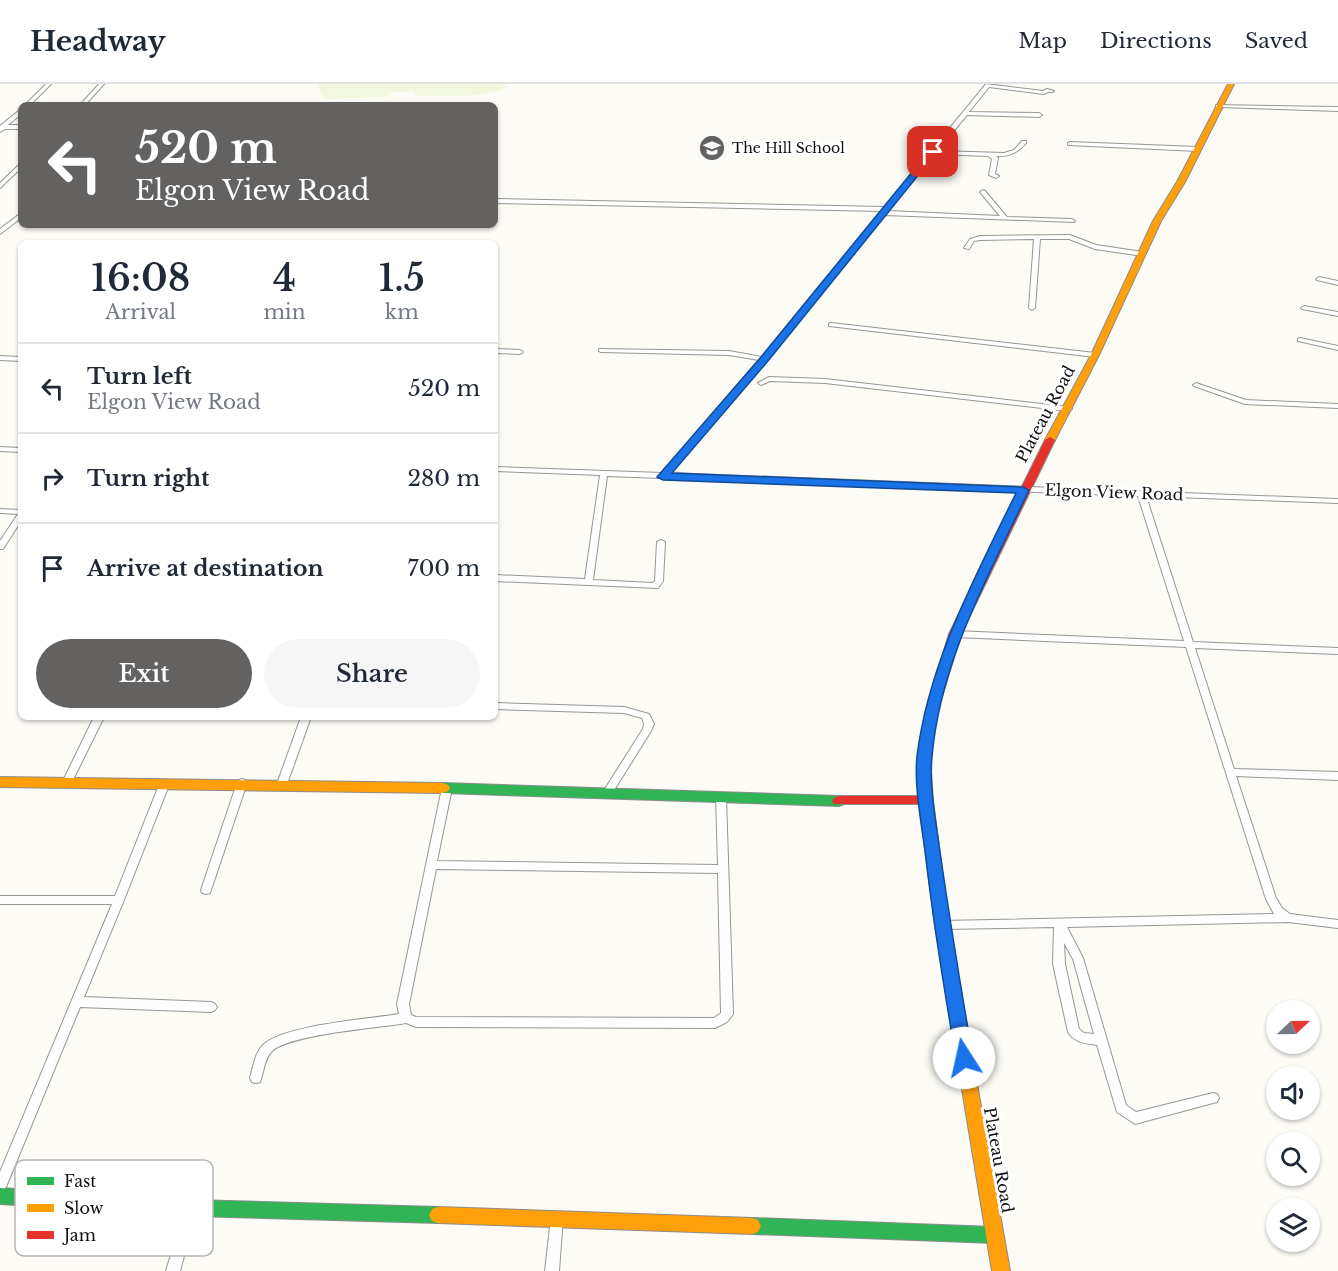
<!DOCTYPE html>
<html lang="en">
<head>
<meta charset="utf-8">
<style>
	body { margin:0; font-family:"Libre Baskerville",serif; background:#f6f6f7; color:#1f2937; height:100vh; display:flex; flex-direction:column; font-size:22px; white-space:nowrap }
	* { box-sizing:border-box; margin:0 }
	p { font-size:20px; color:#747a83 }
	.icon { flex:none; width:33px; height:33px; fill:none; stroke:currentColor; stroke-width:2; stroke-linecap:round; stroke-linejoin:round }
	.map { position:relative; flex:1; overflow:hidden }
	.details { position:absolute; left:18px; top:156px; width:480px; height:480px; display:flex; flex-direction:column; background:#fff; border-radius:9px; box-shadow:0 2px 4px #0004 }
	.details>* { flex:none }
	.banner { position:absolute; left:18px; top:18px; width:480px; height:126px; border-radius:9px; box-shadow:0 2px 4px #0004; background:#636260; color:#fff; overflow:hidden }
	.needle { width:39px; rotate:68deg }
	.buttons { position:absolute; left:1266px; top:916px; display:grid; gap:12px }
	.buttons a { display:grid; place-items:center; width:54px; height:54px; border-radius:50%; background:#fff; box-shadow:0 2px 4px #0004; font-size:30px }
	.pin { position:absolute; display:grid; place-items:center; width:51px; height:51px; color:#fff; margin:-26px; border-radius:12px; box-shadow:0 3px 9px #0006 }
	.me { position:absolute; width:66px; margin:-33px; rotate:350deg; stroke-linejoin:round; filter:drop-shadow(0 0 4px #0008) }
	.turn { display:flex; align-items:center; gap:21px; height:126px; padding:0 18px; font-size:27px }
	.turn .icon { width:78px; height:78px; stroke-width:2.5 }
	.turn b { display:block; font-size:42px; line-height:51px }
	.eta { display:flex; justify-content:space-evenly; align-items:center; height:102px; text-align:center }
	.eta b { font-size:36px; font-weight:600; line-height:42px }
	.primary-button { display:flex; gap:12px; margin-top:auto; padding:12px 18px }
	.primary-button a { flex:1; height:69px; border-radius:36px; background:#636260; color:#fff; font-size:24px; font-weight:600; line-height:69px; text-align:center }
	.primary-button a+a { background:#f6f6f7; color:#1f2937 }
	ul { padding:0; list-style:none }
	li { display:flex; align-items:center; gap:18px; height:90px; padding:0 18px; border-top:2px solid #e0e1e3 }
	li div { flex:1 }
	li b { display:block; font-size:22px }
	li em { font-style:normal }
	header { display:flex; align-items:center; gap:36px; box-sizing:border-box; height:84px; padding:0 30px; background:#fff; border-bottom:2px solid #e0e1e3 }
	header strong { font-size:28px }
	nav { display:flex; gap:33px; margin-inline-start:auto; font-size:21px }
	.map>svg:first-child { display:block }
</style>
</head>
<body>
<header>
<strong>Headway</strong>
<nav><a>Map</a><a>Directions</a><a>Saved</a></nav>
</header>
<div class="map">
<svg width="1338" height="1187" viewBox="0 0 1338 1187">
	<rect width="100%" height="100%" fill="#fcfbf6"/>
	<path fill="#f2f8de" d="M317 0H497L508 2C487 16 441 11 416 12L414 7 389 8 388 13 324 15Z"/>
	<g fill="none" stroke-linecap="round" stroke-linejoin="round">
		<g stroke="#969694" stroke-width="2">
			<path id="street" d="M46 0H51L30 21H25Z
				M99 0H104L85 21H80Z
				M986 0 1043 7 1047 5 1054 7 1052 8H1048L1044 10 989 3 969 28 1039 29 1042 31 1039 33 967 31 937 67 1004 69 1014 66 1022 57H1026V59C1017 69 1009 73 996 72L998 74 995 90 999 92 996 94 989 91 992 75 988 72 935 70 888 127 1000 132 980 108 983 106 985 107 1007 133 1072 135 1075 137 1074 138 885 131 766 276 670 389 1338 415V419L1146 412 1193 558 1338 564V570L1195 564 1234 685 1338 688V696L1236 692 1276 814 1282 824 1290 830 1338 836V844L1288 838 1067 843 1083 874 1126 1021 1136 1028 1213 1009 1217 1010 1219 1014 1217 1018 1213 1019 1135 1040 1117 1028 1097 961C1085 959 1075 959 1068 948L1053 880 1054 843 942 845 938 844 937 841 938 838 942 837 1274 830 1266 815 1186 563 955 553 951 550 955 547 1184 557 1138 412 666 394 663 395 660 394 607 392 593 496 653 499 655 497 657 458 661 456 665 458 663 497 658 504 495 497V491L585 495 600 391 495 387V383L662 389 759 276 729 271 601 268 599 267V265L729 267 762 273 882 127 495 119V115L885 123ZM1064 859 1073 875 1094 950 1084 949 1079 945 1065 880Z
				M1216 21 1338 23V27L1218 23H1216Z
				M21 25V30L8 41H21V45H5L0 48V42Z
				M1070 58 1198 63 1201 65 1198 67 1068 61V59Z
				M21 79V84L0 104V99Z
				M21 129V134L0 150V145Z
				M1070 151 1096 161 1143 168 1146 170 1143 172 1095 165 1069 155H1040L1035 224 1032 226 1029 224 1034 155 980 156 974 157 969 165 964 164 970 155 980 152Z
				M1319 193 1338 197V201L1317 196 1316 195Z
				M1304 222 1338 228V232L1302 225 1301 224Z
				M831 239 1095 269 1098 271 1095 273 829 242V240Z
				M1300 254 1338 262V266L1298 257V255Z
				M495 265 520 266 523 268 520 270 495 269Z
				M0 272 21 273V277L0 276Z
				M769 293 825 295 1068 323 1072 325 1068 327 825 299 770 297 761 301 758 299Z
				M1196 299 1246 316 1338 320V324L1245 320 1194 302 1193 301Z
				M0 363 21 364V368L0 367Z
				M0 425 21 426V437L3 465H0V457L18 430 0 429Z
				M495 619 624 623 649 630 654 640 651 647 611 711H605L603 708 643 645 644 640 642 634 624 629 495 625Z
				M94 633H104L70 702H64L62 699Z
				M301 633H311L287 700 285 703H279L277 700Z
				M242 695 245 696 247 699 211 806 210 809 206 810 202 809 201 806 237 699 239 696Z
				M164 697 167 698 169 701 124 816 84 913 211 918 215 920 217 923 215 926 211 928 80 923 6 1103 4 1107 0 1109V1088L112 820H0V812H115L159 701 161 698Z
				M447 700 450 701 452 704 437 777 718 781 716 713 718 710H724L726 713 733 930 727 938 715 944 416 943 406 939C378 944 291 950 272 967 264 975 264 988 260 998L256 999 252 998 250 994C253 983 255 968 264 960 286 941 369 935 399 930L397 920 442 704 444 701ZM436 785 718 789 721 929 714 934 416 933 411 931 409 920Z
				M191 1118 195 1120 197 1124 180 1187H166L185 1124 187 1120Z
				M557 1128 562 1130 563 1134 559 1187H545L551 1134 552 1130Z"/>
		</g>
		<g stroke="#8d8c8a" stroke-width="2">
			<path id="fast" d="M443 699 839 712 844 714 846 717 844 720 839 722 443 709 438 707 436 704 438 701Z
				M0 1104 191 1116 438 1123 444 1125 447 1131 444 1137 438 1139 191 1132 0 1120Z
				M752 1134 994 1143 1000 1145 1003 1151 1000 1157 994 1159 752 1150 746 1148 743 1142 746 1136Z"/>
		</g>
		<g stroke="#8d8c8a" stroke-width="2">
			<path id="slow" d="M1228 0H1234L1185 98 1161 137 1099 271 1055 356 1053 358H1047L1045 356 1091 271 1153 137 1177 98Z
				M0 693 443 699 448 701 450 704 448 707 443 709 0 703Z
				M926 712 931 714 933 717 949 841 1010 1187H992L935 841 919 717 921 714Z
				M438 1123 752 1134 758 1136 761 1142 758 1148 752 1150 438 1139 432 1137 429 1131 432 1125Z"/>
		</g>
		<g stroke="#8d8c8a" stroke-width="2">
			<path id="jam" d="M1050 353 1055 356 961 550 937 629 930 675 933 717 931 720H834L832 717 834 714 839 712H919L918 675 925 629 949 550 1045 356Z"/>
		</g>
		<use href="#street" fill="#fffefe" fill-rule="evenodd"/>
		<use href="#fast" fill="#30b455" fill-rule="evenodd"/>
		<use href="#slow" fill="#ff9f0a" fill-rule="evenodd"/>
		<use href="#jam" fill="#e5322d" fill-rule="evenodd"/>
	</g>
	<path fill="#1a73e8" stroke="#114b97" stroke-width="1.5" d="M930 66 937 68 768 277 672 389 1023 403 1029 406C989 491 940 577 932 673 929 704 936 737 940 768 950 837 961 905 973 974L971 979 964 981 958 979 956 974C944 905 933 836 925 767 921 736 914 702 917 672 929 577 975 494 1016 409L663 396 657 393 761 273Z"/>
	<defs>
		<g id="school-disc" transform="scale(1.35)"><circle r="9.5" fill="#636260" stroke="#fff"/><path d="M0-5L7-2L0 1L-7-2ZM-4 1L0 2.5L4 1V4Q0 6-4 4Z" fill="#fff"/></g>
	</defs>
	<g fill-rule="evenodd">
		<use href="#school-disc" x="712" y="64"/>
	</g>
	<g text-anchor="middle" stroke-width="6" stroke-linejoin="round" paint-order="stroke">
		<g font-size="14" fill="#101010" stroke="#fff" text-anchor="start">
			<text x="732" y="69">The Hill School</text>
		</g>
		<g font-size="16" fill="#101010" stroke="#fff">
			<text transform="translate(1045 330) rotate(-62)" y="6">Plateau Road</text>
			<text transform="translate(1114 408) rotate(2)" y="6">Elgon View Road</text>
			<text transform="translate(999 1076) rotate(80)" y="6">Plateau Road</text>
		</g>
	</g>
	<rect x="15" y="1076" width="198" height="96" rx="9" fill="#fff" stroke="#b7b7b7" stroke-width="1.5"/>
	<rect x="27" y="1093" width="27" height="8" fill="#30b455"/>
	<rect x="27" y="1120" width="27" height="8" fill="#ff9f0a"/>
	<rect x="27" y="1147" width="27" height="8" fill="#e5322d"/>
	<g font-size="16" fill="#101010">
		<text x="64" y="1103">Fast</text>
		<text x="64" y="1130">Slow</text>
		<text x="64" y="1157">Jam</text>
	</g>
</svg>
<div class="buttons">
<a><svg class="needle" viewBox="-14 -14 28 28"><path d="M0-13l5 13h-10z" fill="#e53935"/><path d="M0 13l5-13h-10z" fill="#747a83"/></svg></a>
<a><svg class="icon" aria-label="sound" viewBox="0 0 24 24"><path d="M4 9h4l5-4v14l-5-4H4zM17 9q2 3 0 6"/></svg></a>
<a><svg class="icon" aria-label="search" viewBox="0 0 24 24"><circle cx="10" cy="10" r="6"/><path d="M15 15l6 6"/></svg></a>
<a><svg class="icon" aria-label="layers" viewBox="0 0 24 24"><path d="M12 4l9 5-9 5-9-5zM3 14l9 5 9-5"/></svg></a>
</div>
<div class="pin" style="left:933px;top:68px;background:#d93025"><svg class="icon" aria-label="arrive" viewBox="0 0 24 24"><path d="M6 21V4h12l-3 4 3 4H6"/></svg></div>
<svg class="me" style="left:964px;top:974px" viewBox="-20 -20 40 40"><circle r="19" fill="#fff"/><path d="M0-13L10 11 0 6-10 11z" fill="#1a73e8"/></svg>
<div class="banner">
<div class="turn"><svg class="icon" aria-label="left" viewBox="0 0 24 24"><path d="M17 20v-9H6M10 6l-5 5 5 5"/></svg><div><b>520 m</b>Elgon View Road</div></div>
</div>
<section class="details">
<div class="eta">
<div><b>16:08</b><p>Arrival</p></div>
<div><b>4</b><p>min</p></div>
<div><b>1.5</b><p>km</p></div>
</div>
<ul>
<li><svg class="icon" aria-label="left" viewBox="0 0 24 24"><path d="M17 20v-9H6M10 6l-5 5 5 5"/></svg><div><b>Turn left</b><p>Elgon View Road</p></div><em>520 m</em></li>
<li><svg class="icon" aria-label="right" viewBox="0 0 24 24"><path d="M7 20v-9h11M14 6l5 5-5 5"/></svg><div><b>Turn right</b></div><em>280 m</em></li>
<li><svg class="icon" aria-label="arrive" viewBox="0 0 24 24"><path d="M6 21V4h12l-3 4 3 4H6"/></svg><div><b>Arrive at destination</b></div><em>700 m</em></li>
</ul>
<div class="primary-button"><a>Exit</a><a>Share</a></div>
</section>
</div>
</body>
</html>
